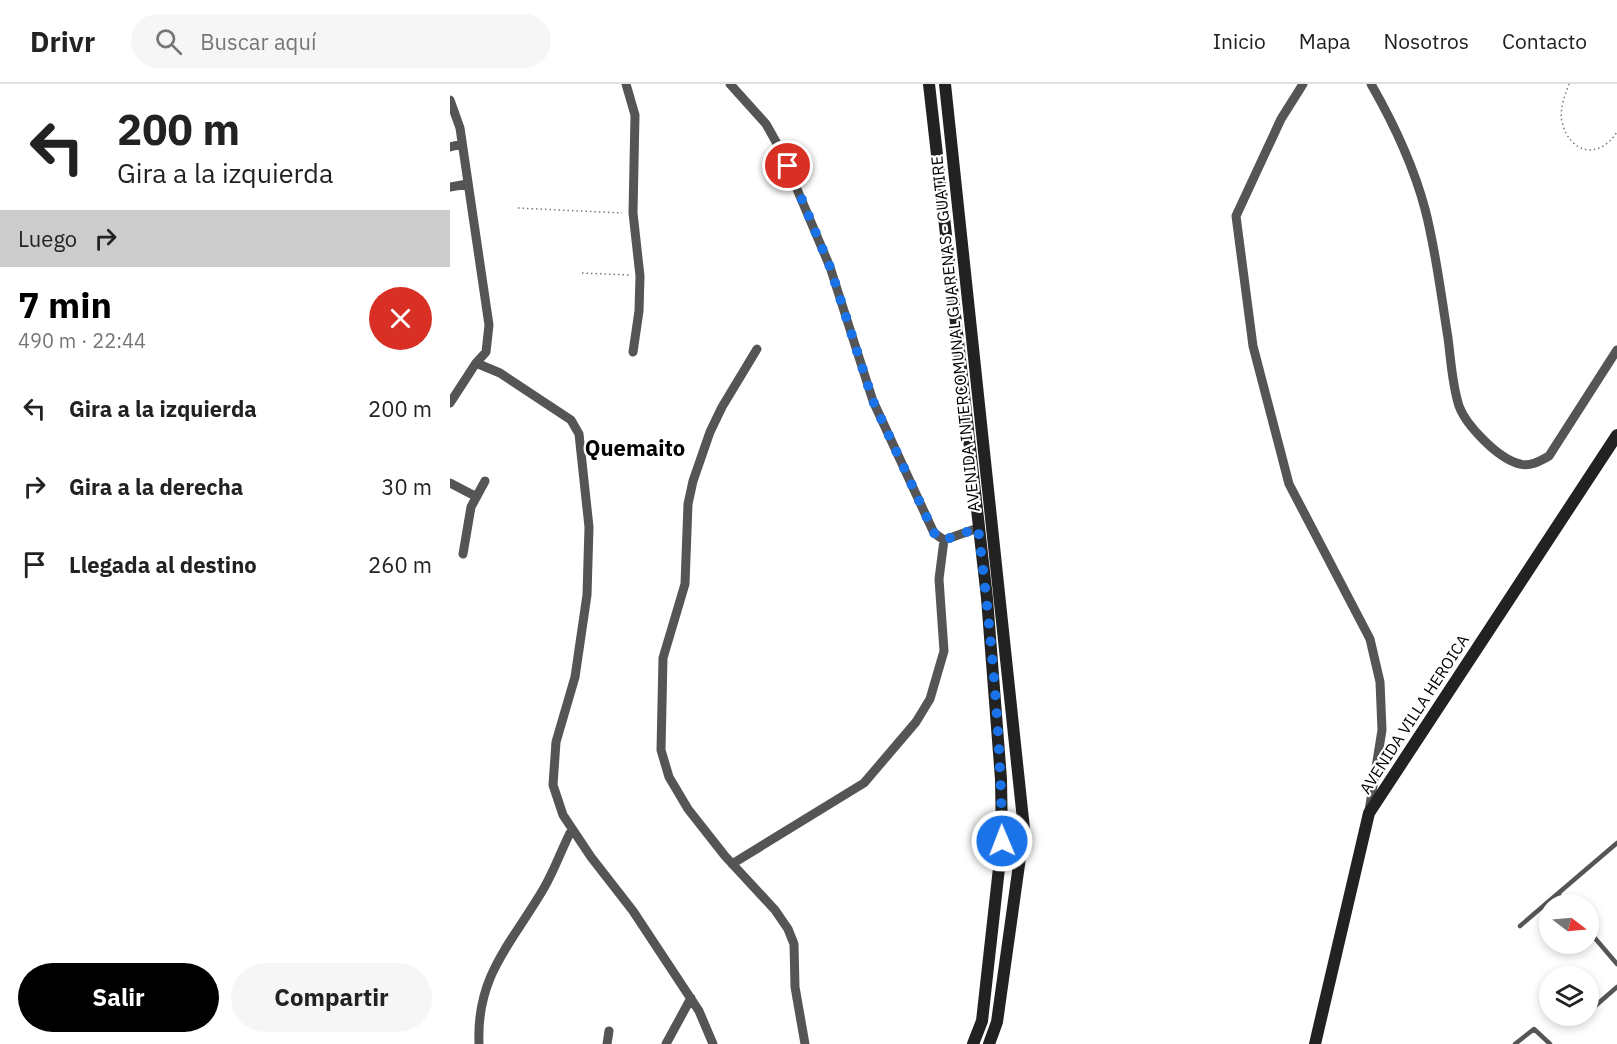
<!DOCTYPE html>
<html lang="es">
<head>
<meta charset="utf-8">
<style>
	body { margin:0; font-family:"IBM Plex Sans",sans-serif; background:#f6f6f6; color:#222; height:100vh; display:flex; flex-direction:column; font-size:22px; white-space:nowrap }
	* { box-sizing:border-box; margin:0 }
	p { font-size:20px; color:#767676 }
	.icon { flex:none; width:33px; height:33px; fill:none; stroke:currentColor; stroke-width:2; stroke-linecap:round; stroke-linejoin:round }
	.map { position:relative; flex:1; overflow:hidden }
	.side { display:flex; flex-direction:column; background:#fff; width:450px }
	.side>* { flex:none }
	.top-card { background:#fff; color:#222; overflow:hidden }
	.needle { width:39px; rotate:106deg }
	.fabs { position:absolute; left:1089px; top:810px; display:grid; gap:12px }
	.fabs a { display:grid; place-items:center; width:60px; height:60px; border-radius:50%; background:#fff; box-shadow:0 3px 9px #0003; font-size:30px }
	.pin { position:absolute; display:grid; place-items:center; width:51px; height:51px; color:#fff; margin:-26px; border:3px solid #fff; border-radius:50%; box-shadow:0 2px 6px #0007 }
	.me { position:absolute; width:66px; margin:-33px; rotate:359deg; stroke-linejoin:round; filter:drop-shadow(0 0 4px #0008) }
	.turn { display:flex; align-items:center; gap:21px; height:126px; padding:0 18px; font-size:27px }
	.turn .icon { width:78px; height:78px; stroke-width:2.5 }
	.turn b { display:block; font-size:42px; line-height:51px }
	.then { display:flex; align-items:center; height:57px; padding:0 18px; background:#0003; gap:12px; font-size:22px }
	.round { display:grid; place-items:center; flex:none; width:63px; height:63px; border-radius:32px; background:#f6f6f6 }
	.head { display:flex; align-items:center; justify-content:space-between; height:102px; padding:0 18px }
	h1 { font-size:36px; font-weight:800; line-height:45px; color:#000 }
	.primary-button { display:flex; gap:12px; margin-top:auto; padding:12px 18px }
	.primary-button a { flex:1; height:69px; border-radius:36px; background:#000; color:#fff; font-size:24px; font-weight:800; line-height:69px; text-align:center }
	.primary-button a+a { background:#f6f6f6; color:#222 }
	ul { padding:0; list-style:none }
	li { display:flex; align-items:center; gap:18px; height:78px; padding:0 18px }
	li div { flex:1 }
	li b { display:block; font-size:22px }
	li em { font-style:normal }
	header { display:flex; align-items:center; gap:36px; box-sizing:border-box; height:84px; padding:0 30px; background:#fff; border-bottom:2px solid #e0e0e0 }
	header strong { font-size:28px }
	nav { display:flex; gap:33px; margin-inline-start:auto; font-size:21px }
	.search { width:420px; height:54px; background:#f6f6f6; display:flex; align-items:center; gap:15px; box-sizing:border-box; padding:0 21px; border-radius:33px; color:#767676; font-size:22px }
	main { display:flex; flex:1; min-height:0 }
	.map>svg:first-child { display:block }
</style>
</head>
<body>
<header>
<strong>Drivr</strong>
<div class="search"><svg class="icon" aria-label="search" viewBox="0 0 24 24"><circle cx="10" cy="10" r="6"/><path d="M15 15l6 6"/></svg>Buscar aquí</div>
<nav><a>Inicio</a><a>Mapa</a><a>Nosotros</a><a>Contacto</a></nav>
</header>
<main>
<section class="side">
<div class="top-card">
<div class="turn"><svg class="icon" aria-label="left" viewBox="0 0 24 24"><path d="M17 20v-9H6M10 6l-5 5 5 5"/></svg><div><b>200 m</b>Gira a la izquierda</div></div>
<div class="then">Luego<svg class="icon" aria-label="right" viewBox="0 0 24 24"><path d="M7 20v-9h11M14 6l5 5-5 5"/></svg></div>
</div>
<div class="head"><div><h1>7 min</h1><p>490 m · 22:44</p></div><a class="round" style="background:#d93025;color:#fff"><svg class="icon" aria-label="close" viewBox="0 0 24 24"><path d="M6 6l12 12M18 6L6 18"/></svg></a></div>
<ul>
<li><svg class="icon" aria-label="left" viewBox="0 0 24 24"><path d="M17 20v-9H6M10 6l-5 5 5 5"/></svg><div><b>Gira a la izquierda</b></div><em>200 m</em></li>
<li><svg class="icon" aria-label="right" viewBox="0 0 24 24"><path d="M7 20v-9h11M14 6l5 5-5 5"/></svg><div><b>Gira a la derecha</b></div><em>30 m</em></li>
<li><svg class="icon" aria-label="arrive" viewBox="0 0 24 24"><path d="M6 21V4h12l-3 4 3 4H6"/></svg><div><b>Llegada al destino</b></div><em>260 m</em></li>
</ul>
<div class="primary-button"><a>Salir</a><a>Compartir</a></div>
</section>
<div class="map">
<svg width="1167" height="960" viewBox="0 0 1167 960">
	<rect width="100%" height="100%" fill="#fff"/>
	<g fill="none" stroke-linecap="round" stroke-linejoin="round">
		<path stroke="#777" stroke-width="1.5" stroke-dasharray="1.5 3" stroke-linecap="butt" d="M1119 0C1115 11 1109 26 1112 38 1120 70 1149 76 1167 48
			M68 124 172 129
			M132 189 179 191"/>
		<path stroke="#555" stroke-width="4.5" d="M1108 810 1117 820
			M1070 842 1167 759
			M1138 846 1167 880
			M1144 923 1167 903
			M1065 960 1084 945 1100 960"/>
		<path stroke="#555" stroke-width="9" d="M176 0 185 31 183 129 190 192 189 227 183 268
			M280 0 316 40 330 65 380 183 423 317 484 449 494 456 528 444
			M853 0 831 35 786 132 803 262 839 400 920 555 930 598 932 646 919 727
			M921 0C944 40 963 80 975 125 986 167 991 211 998 254 1001 277 1002 300 1009 322 1016 341 1048 375 1070 380 1080 383 1090 377 1099 372L1167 266
			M0 16 10 44 39 241 36 268 26 279 0 319
			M0 63 12 60
			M0 103 17 100
			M307 265 272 323 260 348 243 397 238 420 235 500 213 574 211 666 219 693 238 725 275 772 325 826 338 845 344 860 345 903 355 960
			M26 279 50 289 121 336 129 350 139 443 137 511 125 593 106 658 103 701 113 731 141 773 183 827 249 927 263 960
			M0 399 25 412
			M13 470 21 423 35 397
			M282 780 414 699 466 638 480 615 494 567 489 495 494 456
			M29 960C26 891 62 859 94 804 105 785 112 764 122 745
			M157 960 159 947
			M216 960 241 914"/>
		<path stroke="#222" stroke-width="12" d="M479 0 537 514 551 695 552 757 532 937 523 960
			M495 0 574 745 547 938 539 960
			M865 960 919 729 1167 351"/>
	</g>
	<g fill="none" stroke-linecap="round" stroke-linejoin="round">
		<path stroke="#1a73e8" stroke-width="10" stroke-dasharray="0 18" d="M338 82 380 183 423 317 484 449 494 456 528 444C541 548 551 653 552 757"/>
	</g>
	<g text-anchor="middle" stroke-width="4.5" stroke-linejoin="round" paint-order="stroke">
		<g font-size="16" fill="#000" stroke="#fff">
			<text transform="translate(505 250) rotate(-96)" y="6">AVENIDA INTERCOMUNAL GUARENAS - GUATIRE</text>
			<text transform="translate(964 630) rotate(-57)" y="6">AVENIDA VILLA HEROICA</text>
		</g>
		<g font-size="22" font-weight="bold" fill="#000" stroke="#fff">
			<text x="185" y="372">Quemaito</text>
		</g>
	</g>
</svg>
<div class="fabs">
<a><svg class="needle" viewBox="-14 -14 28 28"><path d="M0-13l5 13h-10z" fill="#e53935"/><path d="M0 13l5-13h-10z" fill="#767676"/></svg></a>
<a><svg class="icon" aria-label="layers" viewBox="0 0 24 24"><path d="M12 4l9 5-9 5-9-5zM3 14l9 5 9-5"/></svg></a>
</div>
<div class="pin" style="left:338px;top:82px;background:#d93025"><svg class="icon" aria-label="arrive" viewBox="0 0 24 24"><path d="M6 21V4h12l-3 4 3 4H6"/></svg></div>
<svg class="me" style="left:552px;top:757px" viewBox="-20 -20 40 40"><circle r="17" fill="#1a73e8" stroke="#fff" stroke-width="3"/><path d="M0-11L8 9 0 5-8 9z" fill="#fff"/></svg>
</div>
</main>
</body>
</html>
